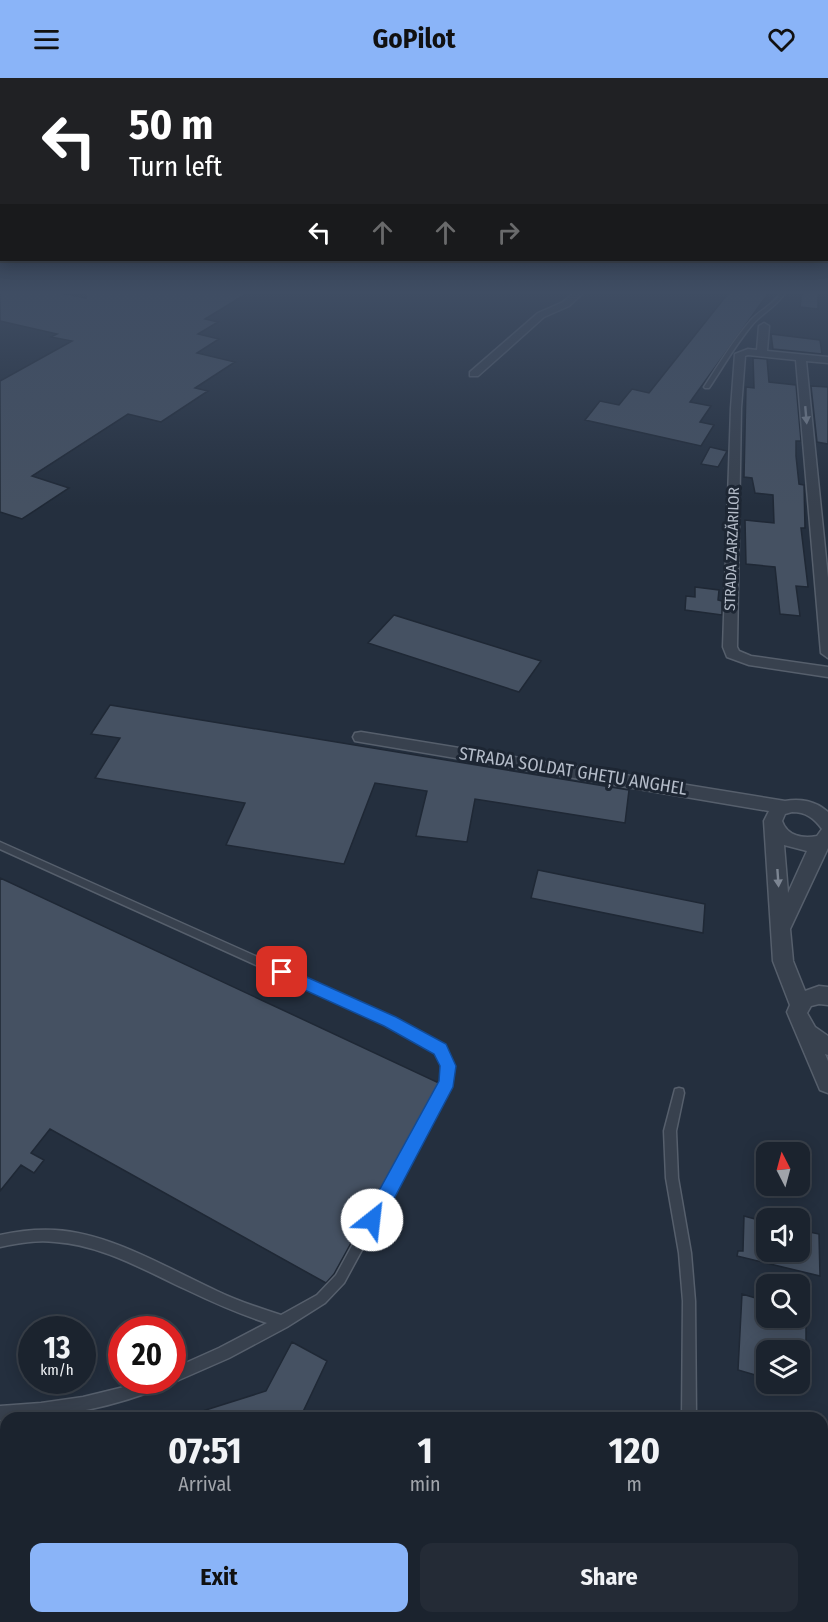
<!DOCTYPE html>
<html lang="en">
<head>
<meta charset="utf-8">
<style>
	body { margin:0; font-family:"Fira Sans Condensed",sans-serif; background:#242b36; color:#f1f3f6; height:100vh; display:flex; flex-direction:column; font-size:22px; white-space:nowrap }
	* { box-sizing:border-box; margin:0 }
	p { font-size:20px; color:#a0a4aa }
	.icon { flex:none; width:33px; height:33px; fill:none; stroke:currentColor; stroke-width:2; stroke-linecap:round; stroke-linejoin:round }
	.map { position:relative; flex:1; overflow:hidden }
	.side { position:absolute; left:0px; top:1334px; width:828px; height:212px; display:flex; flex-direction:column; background:#1b232e; border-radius:18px 18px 0 0; box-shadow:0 3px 15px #0003,0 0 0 2px #39404a }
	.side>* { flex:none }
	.banner { position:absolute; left:0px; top:0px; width:828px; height:183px; box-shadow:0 3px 15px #0003,0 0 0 2px #39404a; background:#202124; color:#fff; overflow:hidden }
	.needle { width:39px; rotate:354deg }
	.fabs { position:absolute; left:756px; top:1064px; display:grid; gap:12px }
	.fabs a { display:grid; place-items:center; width:54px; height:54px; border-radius:12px; background:#1b232e; box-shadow:0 3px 15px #0003,0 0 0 2px #39404a; font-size:30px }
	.speed { position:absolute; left:18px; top:1238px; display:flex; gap:12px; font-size:30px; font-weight:700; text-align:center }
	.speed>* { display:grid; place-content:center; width:78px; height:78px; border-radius:50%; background:#1b232e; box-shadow:0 3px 15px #0003,0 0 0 2px #39404a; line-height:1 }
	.speed small { font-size:15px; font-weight:400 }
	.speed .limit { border:9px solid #d22; background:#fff; color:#111 }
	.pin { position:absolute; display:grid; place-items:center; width:51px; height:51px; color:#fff; margin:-26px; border-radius:12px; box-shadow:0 3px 9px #0006 }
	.me { position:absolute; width:66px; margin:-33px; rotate:29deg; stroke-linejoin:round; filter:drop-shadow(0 0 4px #0008) }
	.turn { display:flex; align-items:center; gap:21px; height:126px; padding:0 30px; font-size:27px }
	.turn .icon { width:78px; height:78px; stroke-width:2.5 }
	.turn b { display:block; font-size:42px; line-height:51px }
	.lanes { display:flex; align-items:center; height:57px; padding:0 30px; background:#0003; justify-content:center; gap:30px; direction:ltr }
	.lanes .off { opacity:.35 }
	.eta { display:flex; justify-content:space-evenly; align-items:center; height:102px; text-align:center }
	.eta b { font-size:36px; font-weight:700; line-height:42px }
	.action { display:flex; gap:12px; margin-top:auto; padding:12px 30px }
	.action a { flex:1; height:69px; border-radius:12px; background:#8ab4f8; color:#111; font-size:24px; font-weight:700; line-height:69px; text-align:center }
	.action a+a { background:#242b36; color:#f1f3f6 }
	header { display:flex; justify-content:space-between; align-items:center; height:78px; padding:0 30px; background:#8ab4f8; color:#111; font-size:27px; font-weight:700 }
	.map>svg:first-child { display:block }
</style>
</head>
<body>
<header><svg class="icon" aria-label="menu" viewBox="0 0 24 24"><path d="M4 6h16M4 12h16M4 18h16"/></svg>GoPilot<svg class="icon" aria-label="heart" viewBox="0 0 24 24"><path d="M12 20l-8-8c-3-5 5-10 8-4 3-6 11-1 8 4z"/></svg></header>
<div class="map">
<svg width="828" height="1544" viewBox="0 0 828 1544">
	<rect width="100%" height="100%" fill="#242f3e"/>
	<path fill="#455162" stroke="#1f2835" stroke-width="1.5" d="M0 213H52L86 220V213H251L205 241 218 244 198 256 219 261 197 275 235 284 195 310 208 313 161 344 128 336 32 398 69 410 22 441 0 434V303L72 263 51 259 57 256 0 243Z
		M730 213H770L690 324 711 328 700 344 714 347 701 368 585 342 600 323 619 327 632 311 649 315Z
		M802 213H818V231L800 229Z
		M771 256 820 262 822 276 773 271Z
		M753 280 767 281 769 304 796 307 801 363H796V378L799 406 804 407 805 450H801L808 509 796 508 800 538 780 536 775 489 746 486 745 442 774 445 773 417 755 415 752 400 744 399 746 309 754 310Z
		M811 308 828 309V366L817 364Z
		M710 369 727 373 718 389 701 386Z
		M695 509 719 512 718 522 722 523V537L685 532 686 518 695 519Z
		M394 537 541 583 519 614 368 565Z
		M110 627 629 712 625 745 475 721 467 764 416 758 427 713 375 705 344 786 226 767 245 725 95 700 120 660 91 656Z
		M538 792 705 826 703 855 531 820Z
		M0 800 439 1005 334 1196 326 1205 50 1051 31 1075 44 1082 34 1095 21 1087 0 1113Z
		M744 1138 766 1144V1173H800V1152L819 1156 820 1198 737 1178 738 1173H743Z
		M742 1216 766 1223V1239H806V1272H766V1300L738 1292Z
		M292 1264 327 1283 300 1340H193V1336L266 1313Z"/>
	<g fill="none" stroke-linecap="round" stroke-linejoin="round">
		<g stroke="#565f6c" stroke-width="3">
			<path id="service" d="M782 213H786C779 227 763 234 752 247 736 266 723 289 709 310H705L704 309C719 286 733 263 751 242 760 232 775 226 782 213Z
				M0 764 394 940 444 968 453 988 452 1004 451 1008 344 1205 325 1225 287 1249 229 1280 172 1305 169 1303 168 1307C117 1328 61 1340 6 1340V1341L0 1342V1328L41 1325 83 1319 124 1309 146 1302H172V1291L219 1270 267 1245C239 1236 212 1224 185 1211 144 1192 102 1167 55 1164 36 1162 19 1165 0 1169V1157C18 1153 36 1151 55 1152 110 1155 167 1190 217 1213 238 1223 259 1230 281 1237L317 1217 336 1197 442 1003 443 988 436 974 386 946 0 771Z
				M679 1010 683 1011 684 1015 676 1053 678 1100 691 1175 695 1223 696 1340H682L683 1223 679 1175 666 1100 664 1053 674 1015 675 1011Z
				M668 1539H684L683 1544H667Z"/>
		</g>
		<g stroke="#565f6c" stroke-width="3">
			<path id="minor" d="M576 213H585L569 228 544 239 478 298H470V294L538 235 563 224Z
				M764 245 769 248 767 273 828 279V285L806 283 828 500V580L821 575 796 282 748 277 745 278 741 330 737 569 739 573 751 578 828 589V599L749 587 727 579 723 569 731 330 735 276 748 271 757 272 759 248Z
				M361 654 785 723C800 720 816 723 828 734V770L790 851 793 883 805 913 819 908 828 909V927L819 926 811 928 807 935 815 949 828 958V977L825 976 828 983V1015L820 1012 787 934 790 927 773 883 764 743 769 733 355 663 353 659 355 655ZM792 734C806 734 814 740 822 751L817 758C803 761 787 758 782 743L785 736ZM784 767 807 773 788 815Z"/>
		</g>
		<use href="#service" fill="#38414e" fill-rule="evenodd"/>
		<use href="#minor" fill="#38414e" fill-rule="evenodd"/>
	</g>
	<defs><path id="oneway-solid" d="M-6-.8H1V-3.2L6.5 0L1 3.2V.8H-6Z" transform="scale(1.5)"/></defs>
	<g fill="#7c8592">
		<use href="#oneway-solid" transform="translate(806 337) rotate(85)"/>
		<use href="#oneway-solid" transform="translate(778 800) rotate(86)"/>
	</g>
	<linearGradient id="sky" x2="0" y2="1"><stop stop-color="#141a22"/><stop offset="0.5" stop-color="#3f4d63"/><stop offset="1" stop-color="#3f4d63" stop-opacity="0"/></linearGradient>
	<rect width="828" height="429" fill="url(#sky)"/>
	<path fill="#1a73e8" stroke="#114b97" stroke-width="1.5" d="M282 888 396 939 446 966 456 988 453 1009 379 1149 372 1151 366 1149 363 1142 439 1003 440 988 434 976 384 948 276 899 274 894 276 890Z"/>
	<g text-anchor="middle" stroke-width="6" stroke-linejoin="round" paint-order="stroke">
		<g font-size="15" fill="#b4bcc9" stroke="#1d2633">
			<text transform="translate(732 471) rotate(-88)" y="5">STRADA ZARZĂRILOR</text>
		</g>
		<g font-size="18" fill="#b4bcc9" stroke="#1d2633">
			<text transform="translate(573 693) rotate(9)" y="6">STRADA SOLDAT GHEȚU ANGHEL</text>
		</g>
	</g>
</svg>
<div class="fabs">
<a><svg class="needle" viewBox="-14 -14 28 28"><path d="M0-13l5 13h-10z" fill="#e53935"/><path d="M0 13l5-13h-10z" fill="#a0a4aa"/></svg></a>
<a><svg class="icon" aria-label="sound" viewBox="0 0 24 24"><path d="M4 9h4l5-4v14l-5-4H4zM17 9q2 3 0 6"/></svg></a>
<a><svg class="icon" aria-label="search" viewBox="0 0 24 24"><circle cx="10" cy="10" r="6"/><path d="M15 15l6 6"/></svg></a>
<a><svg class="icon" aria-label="layers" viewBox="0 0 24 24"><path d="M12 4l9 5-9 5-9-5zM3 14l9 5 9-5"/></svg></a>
</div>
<div class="speed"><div>13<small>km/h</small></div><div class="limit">20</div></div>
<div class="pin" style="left:282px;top:894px;background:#d93025"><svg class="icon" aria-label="arrive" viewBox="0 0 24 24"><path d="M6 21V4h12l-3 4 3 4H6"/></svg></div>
<svg class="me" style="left:372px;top:1142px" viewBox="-20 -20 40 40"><circle r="19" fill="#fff"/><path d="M0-13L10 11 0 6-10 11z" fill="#1a73e8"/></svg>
<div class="banner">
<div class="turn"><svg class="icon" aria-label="left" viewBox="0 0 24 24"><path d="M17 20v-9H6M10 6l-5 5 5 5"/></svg><div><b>50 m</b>Turn left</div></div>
<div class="lanes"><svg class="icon" aria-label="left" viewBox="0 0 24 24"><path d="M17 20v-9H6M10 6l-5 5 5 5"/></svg><svg class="icon off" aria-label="ahead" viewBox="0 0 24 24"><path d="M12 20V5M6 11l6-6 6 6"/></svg><svg class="icon off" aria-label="ahead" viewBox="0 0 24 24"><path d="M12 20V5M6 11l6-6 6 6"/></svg><svg class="icon off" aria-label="right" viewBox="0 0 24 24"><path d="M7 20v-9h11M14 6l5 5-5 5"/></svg></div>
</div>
<section class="side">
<div class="eta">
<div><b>07:51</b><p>Arrival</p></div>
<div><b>1</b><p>min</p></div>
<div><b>120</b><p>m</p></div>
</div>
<div class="action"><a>Exit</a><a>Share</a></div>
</section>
</div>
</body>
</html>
